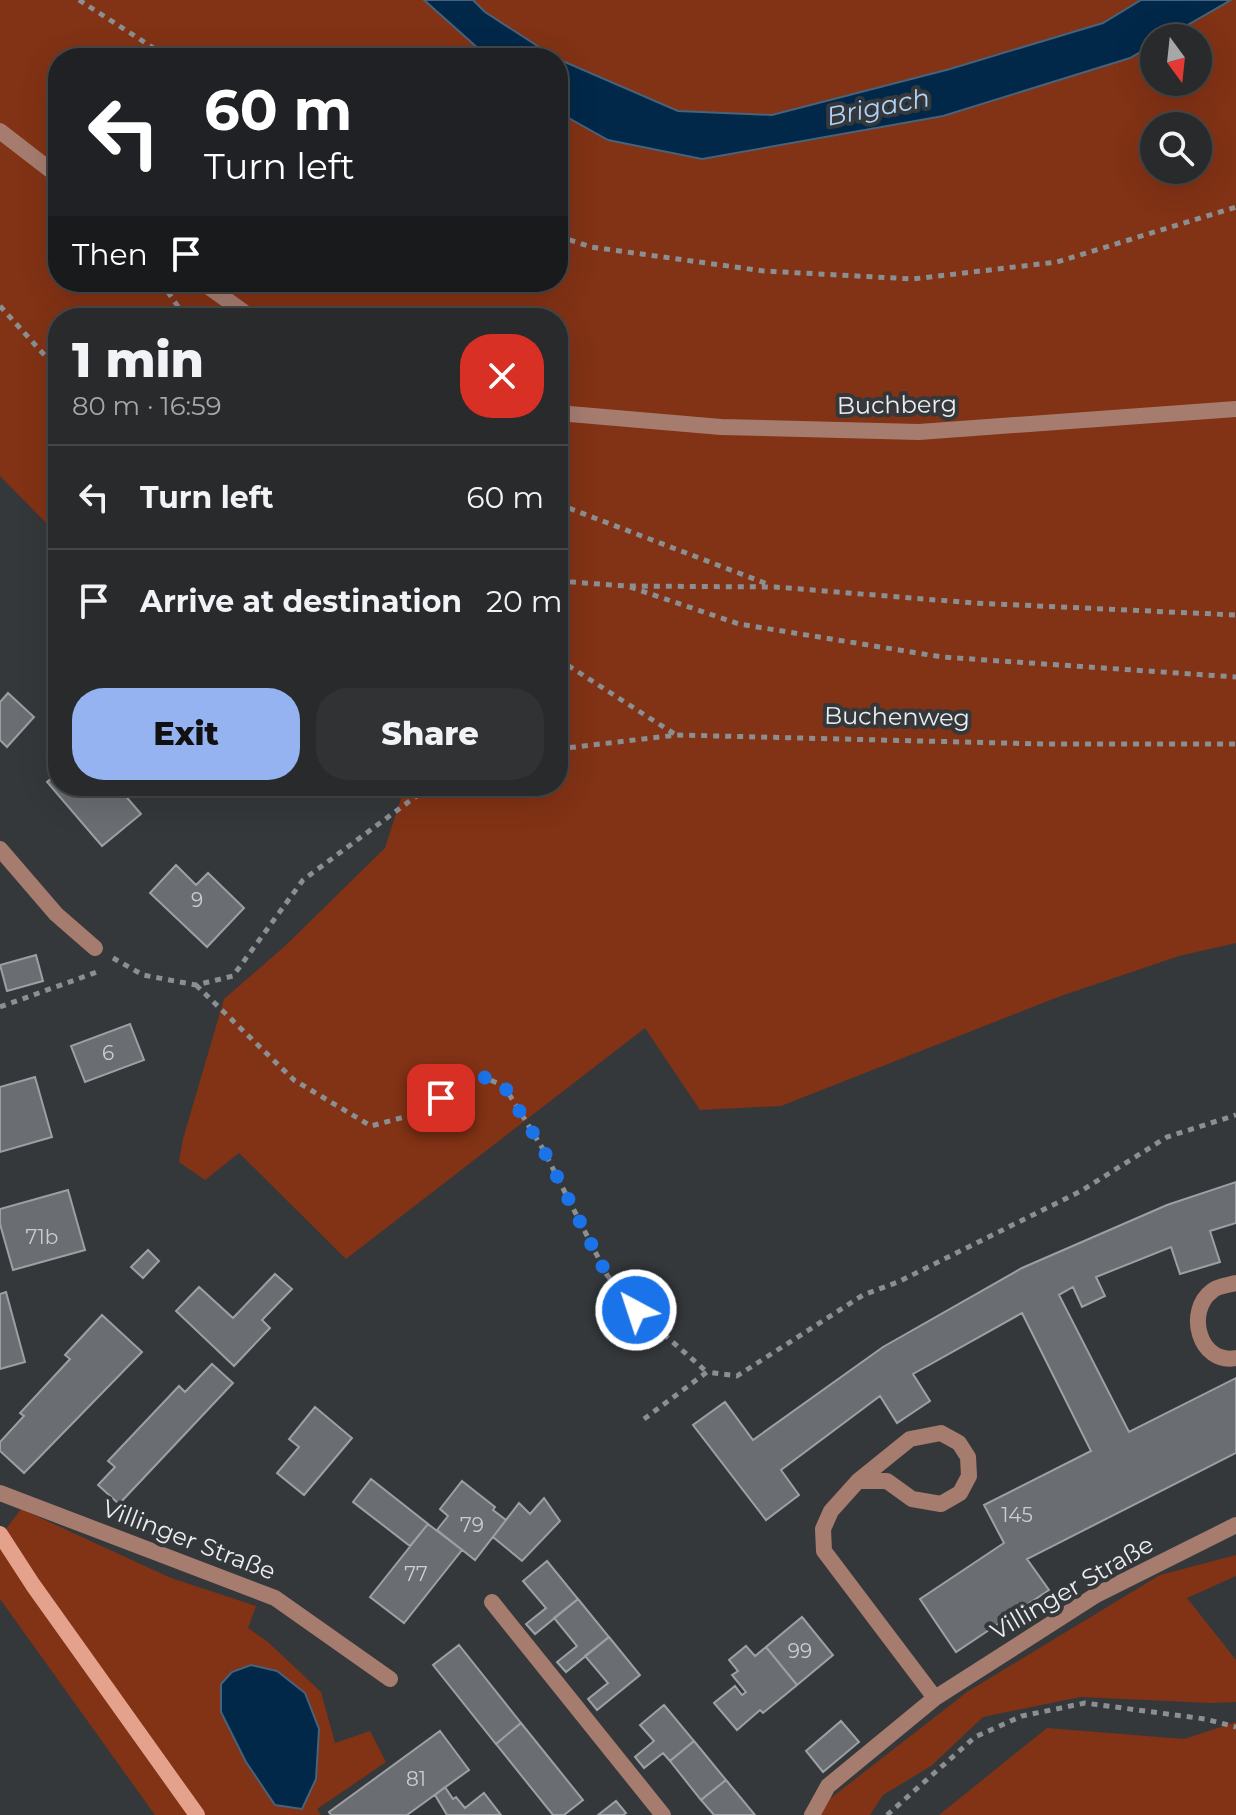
<!DOCTYPE html>
<html lang="en">
<head>
<meta charset="utf-8">
<style>
	body { margin:0; font-family:Montserrat,sans-serif; background:#303234; color:#f1f3f6; height:100vh; display:flex; flex-direction:column; font-size:30px; white-space:nowrap }
	* { box-sizing:border-box; margin:0 }
	p { font-size:26px; color:#a5a7a9 }
	.icon { flex:none; width:44px; height:44px; fill:none; stroke:currentColor; stroke-width:2; stroke-linecap:round; stroke-linejoin:round }
	.map { position:relative; flex:1; overflow:hidden }
	.side { position:absolute; left:48px; top:308px; width:520px; height:488px; display:flex; flex-direction:column; background:#282a2c; border-radius:32px; box-shadow:0 8px 32px #0002,0 0 0 2px #444648 }
	.side>* { flex:none }
	.guide { position:absolute; left:48px; top:48px; width:520px; height:244px; border-radius:32px; box-shadow:0 8px 32px #0002,0 0 0 2px #444648; background:#202124; color:#fff; overflow:hidden }
	.needle { width:52px; rotate:165deg }
	.controls { position:absolute; left:1140px; top:24px; display:grid; gap:16px }
	.controls a { display:grid; place-items:center; width:72px; height:72px; border-radius:50%; background:#282a2c; box-shadow:0 8px 32px #0002,0 0 0 2px #444648; font-size:40px }
	.pin { position:absolute; display:grid; place-items:center; width:68px; height:68px; color:#fff; margin:-34px; border-radius:16px; box-shadow:0 4px 12px #0006 }
	.me { position:absolute; width:88px; margin:-44px; rotate:320deg; stroke-linejoin:round; filter:drop-shadow(0 0 6px #0008) }
	.turn { display:flex; align-items:center; gap:28px; height:168px; padding:0 24px; font-size:36px }
	.turn .icon { width:104px; height:104px; stroke-width:2.5 }
	.turn b { display:block; font-size:56px; line-height:68px }
	.then { display:flex; align-items:center; height:76px; padding:0 24px; background:#0003; gap:16px; font-size:30px }
	.round { display:grid; place-items:center; flex:none; width:84px; height:84px; border-radius:32px; background:#303234 }
	.head { display:flex; align-items:center; justify-content:space-between; height:136px; padding:0 24px }
	h1 { font-size:48px; font-weight:800; line-height:60px }
	.cta { display:flex; gap:16px; margin-top:auto; padding:16px 24px }
	.cta a { flex:1; height:92px; border-radius:32px; background:#95b2f1; color:#111; font-size:32px; font-weight:800; line-height:92px; text-align:center }
	.cta a+a { background:#303234; color:#f1f3f6 }
	ul { padding:0; list-style:none }
	li { display:flex; align-items:center; gap:24px; height:104px; padding:0 24px; border-top:2px solid #444648 }
	li div { flex:1 }
	li b { display:block; font-size:30px }
	li em { font-style:normal }
	.map>svg:first-child { display:block }
</style>
</head>
<body>
<div class="map">
<svg width="1236" height="1815" viewBox="0 0 1236 1815">
	<rect width="100%" height="100%" fill="#35383b"/>
	<path fill="#823215" fill-rule="evenodd" d="M0 0H424L489 58H58V282H558V112L608 140 702 159 1130 58 1154 44V82H1198V38H1165L1231 0H1236V943L1179 956 1058 997 781 1106 700 1110 645 1028 346 1259 239 1153 205 1180 179 1162 183 1139 224 999 285 946 385 848 405 786H558V318H58V535L0 476ZM1154 126H1198V170H1154Z
		M473 0H1141L1103 23 950 69 772 115 678 111 552 56 485 12Z
		M21 1509 171 1578 256 1606 248 1628 268 1642 321 1692 335 1743 370 1731 386 1762 317 1809 321 1815H155L0 1599V1537Z
		M1236 1555V1576L1187 1598 1236 1660V1702L1211 1703 1080 1697 983 1717 931 1766 883 1795 870 1815H809L967 1692 1160 1575Z
		M1236 1722V1815H939L1047 1728 1184 1739Z"/>
	<path fill="#012849" stroke="#47637b" stroke-width="2" d="M424 0H473L485 12 556 58H489Z
		M1141 0H1231L1165 38H1154V44L1130 58 943 116 702 159 608 140 558 112V59L678 111 772 115 950 69 1103 23Z
		M251 1665 277 1671 305 1693 319 1729 316 1779 302 1809 275 1805 246 1762 221 1712V1684L232 1672Z"/>
	<path fill="#6a6d71" stroke="#9ca0a4" stroke-width="2" d="M8 693 34 717 7 747 0 740V702Z
		M58 773V786H117L141 814 102 846 47 782Z
		M176 865 196 885 208 873 244 908 207 947 150 893Z
		M36 955 43 981 7 991 0 965Z
		M130 1024 144 1060 85 1082 71 1046Z
		M35 1077 52 1137 0 1152V1087Z
		M1236 1182V1223L1210 1231 1220 1262 1180 1274 1171 1247 1096 1277 1105 1296 1082 1307 1073 1287 1059 1295 1129 1432 1236 1378V1453L1027 1559 1049 1590 956 1652 920 1599 1004 1543 984 1505 1091 1451 1022 1313 913 1374 930 1401 897 1423 880 1396 781 1470 799 1495 766 1520 693 1425 725 1402 753 1440 883 1347 1022 1268 1167 1205Z
		M68 1190 85 1250 13 1270 0 1224V1209Z
		M148 1250 159 1261 143 1278 131 1267Z
		M275 1274 292 1289 262 1320 270 1328 234 1366 176 1311 199 1287 233 1318Z
		M6 1292 25 1362 0 1369V1294Z
		M102 1315 142 1352 24 1473 0 1451V1442L24 1416 20 1413 70 1359 65 1355Z
		M212 1364 233 1383 119 1504 98 1485 115 1467 108 1461 179 1386 185 1392Z
		M315 1407 352 1438 304 1495 277 1473 299 1447 289 1439Z
		M371 1479 428 1524 410 1546 353 1502Z
		M462 1481 495 1507 493 1510 506 1520 475 1560 437 1530 448 1516 440 1509Z
		M544 1498 560 1521 522 1561 493 1537 519 1503 530 1514Z
		M428 1524 462 1550 404 1623 370 1597Z
		M547 1561 578 1599 535 1634 526 1624 546 1608 523 1581Z
		M578 1599 609 1637 566 1672 557 1662 577 1646 554 1618Z
		M802 1617 833 1655 797 1685 766 1647Z
		M609 1637 640 1675 597 1710 588 1699 608 1683 585 1656Z
		M459 1645 521 1723 496 1744 433 1665Z
		M746 1646 755 1656 766 1647 797 1685 763 1713 760 1710 737 1730 714 1703 735 1686 742 1695 746 1692 732 1675 738 1671 729 1660Z
		M664 1705 694 1741 670 1761 663 1753 644 1768 635 1757 654 1741 640 1725Z
		M841 1721 859 1742 823 1772 806 1751Z
		M521 1723 583 1800 564 1815H553L496 1744Z
		M440 1731 469 1770 407 1815H331L329 1812Z
		M694 1741 726 1780 701 1800 670 1761Z
		M726 1780 755 1815H714L701 1800Z
		M445 1787 453 1799 456 1797 465 1808 484 1793 501 1815H447L435 1795Z
		M616 1801 626 1813 623 1815H598Z"/>
	<g fill="none" stroke-linecap="round" stroke-linejoin="round">
		<path stroke="#8c8f91" stroke-width="5" stroke-dasharray="6 6" stroke-linecap="butt" d="M79 0 169 58
			M558 236 591 247 764 271 913 279 1057 262 1236 207
			M161 282 186 318
			M0 306 58 370
			M558 504 770 585
			M558 581 626 586 775 587 974 603 1236 615
			M630 587 739 624 942 657 1236 677
			M558 659 676 735
			M558 749 677 735 1044 744H1236
			M113 958 143 975 196 985 233 976 303 880 430 786
			M196 985 294 1080 371 1126 423 1112 460 1083 481 1076 504 1086 543 1149 607 1275 636 1310 707 1372
			M0 1007 97 972
			M644 1419 707 1372 737 1376 863 1295 898 1282 1081 1191 1167 1137 1236 1115
			M887 1815 975 1737 1022 1716 1085 1703 1205 1719 1236 1727"/>
		<path stroke="#a67c6f" stroke-width="16" d="M0 131 58 176
			M202 282 252 318
			M558 413 721 427 919 432 1236 409"/>
		<path stroke="#a67c6f" stroke-width="16" d="M0 849 56 914 95 948
			M1236 1283C1229 1285 1217 1286 1212 1291 1185 1311 1199 1365 1236 1358
			M858 1481H887L912 1499 941 1504 960 1493 969 1476 968 1457 959 1443 941 1433 910 1439 858 1481 831 1511 823 1529 824 1551 935 1698
			M0 1493 275 1598 390 1679
			M492 1602 663 1815
			M812 1815 828 1786 935 1698 1096 1595 1236 1525"/>
		<path stroke="#e4a28d" stroke-width="16" d="M0 1534 33 1585 197 1815"/>
	</g>
	<g fill="none" stroke-linecap="round" stroke-linejoin="round">
		<path stroke="#1a73e8" stroke-width="14" stroke-dasharray="0 25.2" d="M441 1098 460 1083 481 1076 504 1086 543 1149 607 1275 636 1310"/>
	</g>
	<g text-anchor="middle" stroke-width="8" stroke-linejoin="round" paint-order="stroke">
		<g font-size="20" fill="#cbcdd0">
			<text x="197" y="907">9</text>
			<text x="108" y="1060">6</text>
			<text x="42" y="1244">71b</text>
			<text x="1017" y="1522">145</text>
			<text x="472" y="1532">79</text>
			<text x="416" y="1581">77</text>
			<text x="800" y="1658">99</text>
			<text x="416" y="1786">81</text>
		</g>
		<g font-size="24" fill="#ebedef" stroke="#35383b">
			<text transform="translate(897 405) rotate(-1)" y="8">Buchberg</text>
			<text transform="translate(897 717) rotate(1)" y="8">Buchenweg</text>
			<text transform="translate(189 1540) rotate(21)" y="8">Villinger Straße</text>
			<text transform="translate(1072 1588) rotate(-30)" y="8">Villinger Straße</text>
		</g>
		<g font-size="26" font-style="italic" fill="#afd1f5" stroke="#35383b">
			<text transform="translate(878 107) rotate(-11)" y="9">Brigach</text>
		</g>
	</g>
</svg>
<div class="controls">
<a><svg class="needle" viewBox="-14 -14 28 28"><path d="M0-13l5 13h-10z" fill="#e53935"/><path d="M0 13l5-13h-10z" fill="#a5a7a9"/></svg></a>
<a><svg class="icon" aria-label="search" viewBox="0 0 24 24"><circle cx="10" cy="10" r="6"/><path d="M15 15l6 6"/></svg></a>
</div>
<div class="pin" style="left:441px;top:1098px;background:#d93025"><svg class="icon" aria-label="arrive" viewBox="0 0 24 24"><path d="M6 21V4h12l-3 4 3 4H6"/></svg></div>
<svg class="me" style="left:636px;top:1310px" viewBox="-20 -20 40 40"><circle r="17" fill="#1a73e8" stroke="#fff" stroke-width="3"/><path d="M0-11L8 9 0 5-8 9z" fill="#fff"/></svg>
<div class="guide">
<div class="turn"><svg class="icon" aria-label="left" viewBox="0 0 24 24"><path d="M17 20v-9H6M10 6l-5 5 5 5"/></svg><div><b>60 m</b>Turn left</div></div>
<div class="then">Then<svg class="icon" aria-label="arrive" viewBox="0 0 24 24"><path d="M6 21V4h12l-3 4 3 4H6"/></svg></div>
</div>
<section class="side">
<div class="head"><div><h1>1 min</h1><p>80 m · 16:59</p></div><a class="round" style="background:#d93025;color:#fff"><svg class="icon" aria-label="close" viewBox="0 0 24 24"><path d="M6 6l12 12M18 6L6 18"/></svg></a></div>
<ul>
<li><svg class="icon" aria-label="left" viewBox="0 0 24 24"><path d="M17 20v-9H6M10 6l-5 5 5 5"/></svg><div><b>Turn left</b></div><em>60 m</em></li>
<li><svg class="icon" aria-label="arrive" viewBox="0 0 24 24"><path d="M6 21V4h12l-3 4 3 4H6"/></svg><div><b>Arrive at destination</b></div><em>20 m</em></li>
</ul>
<div class="cta"><a>Exit</a><a>Share</a></div>
</section>
</div>
</body>
</html>
